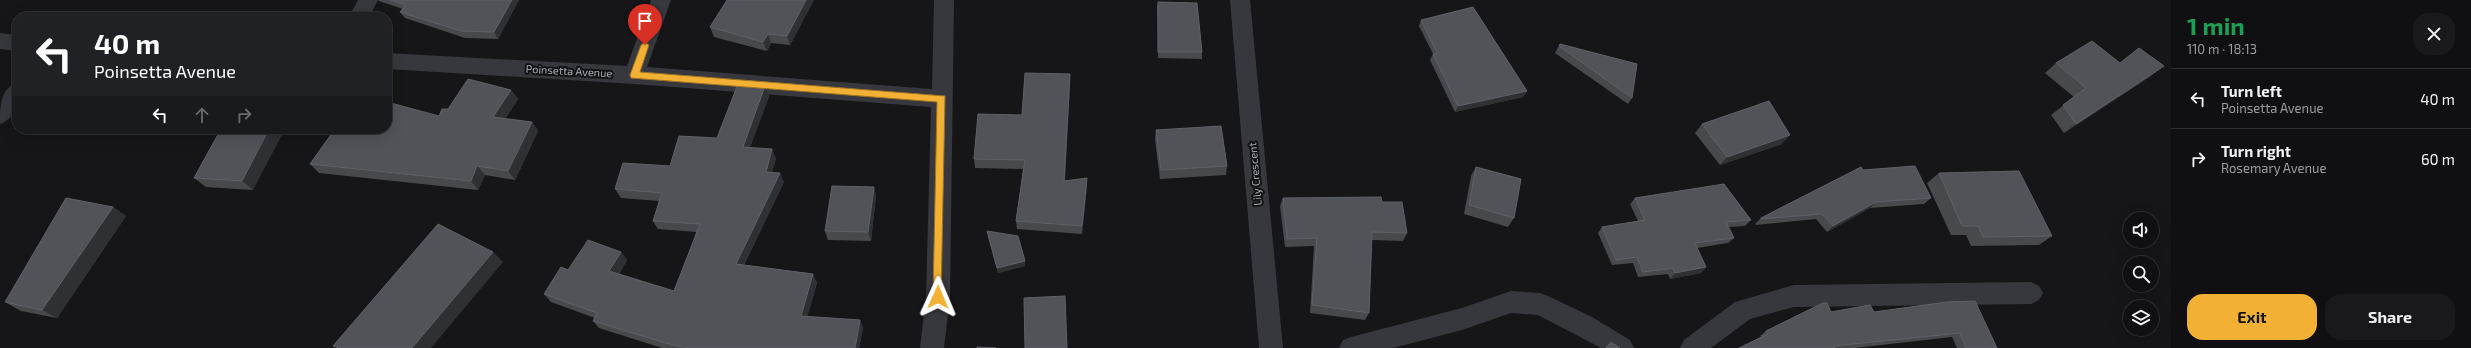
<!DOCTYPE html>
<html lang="en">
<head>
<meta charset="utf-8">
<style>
	body { margin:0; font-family:"Exo 2",sans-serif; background:#19191b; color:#f1f3f6; height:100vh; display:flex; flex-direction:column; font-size:15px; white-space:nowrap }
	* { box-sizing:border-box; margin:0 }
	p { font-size:13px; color:#9c9d9f }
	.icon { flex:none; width:22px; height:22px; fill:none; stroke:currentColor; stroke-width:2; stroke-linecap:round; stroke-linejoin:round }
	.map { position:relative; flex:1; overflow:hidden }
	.sheet { display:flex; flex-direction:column; background:#101012; width:300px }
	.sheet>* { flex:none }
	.guide { position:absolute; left:12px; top:12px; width:380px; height:122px; border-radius:16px; box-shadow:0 4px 16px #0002,0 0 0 1px #303032; background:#202124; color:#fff; overflow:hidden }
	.buttons { position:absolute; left:2123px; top:212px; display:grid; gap:8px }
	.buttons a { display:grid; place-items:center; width:36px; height:36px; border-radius:50%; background:#101012; box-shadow:0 4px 16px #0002,0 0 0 1px #303032; font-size:20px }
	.pin { position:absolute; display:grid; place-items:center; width:34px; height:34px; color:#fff; margin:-41px -17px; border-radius:50% 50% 50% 0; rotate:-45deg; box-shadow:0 0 4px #0007 }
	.pin .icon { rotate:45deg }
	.me { position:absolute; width:44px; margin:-22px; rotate:1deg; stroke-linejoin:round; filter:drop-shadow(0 0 3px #0008) }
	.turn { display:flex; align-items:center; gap:14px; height:84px; padding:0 16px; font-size:18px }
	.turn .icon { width:52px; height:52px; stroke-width:2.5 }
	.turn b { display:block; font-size:28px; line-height:34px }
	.lanes { display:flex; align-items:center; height:38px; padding:0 16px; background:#0003; justify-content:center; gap:20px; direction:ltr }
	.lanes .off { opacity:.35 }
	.round { display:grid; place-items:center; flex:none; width:42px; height:42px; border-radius:16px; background:#19191b }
	.summary { display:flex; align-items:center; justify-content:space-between; height:68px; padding:0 16px }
	h1 { font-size:24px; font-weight:700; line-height:30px; color:#1e9e55 }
	.button { display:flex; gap:8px; margin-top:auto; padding:8px 16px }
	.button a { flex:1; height:46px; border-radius:16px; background:#f2b134; color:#111; font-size:16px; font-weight:700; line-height:46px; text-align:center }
	.button a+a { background:#19191b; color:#f1f3f6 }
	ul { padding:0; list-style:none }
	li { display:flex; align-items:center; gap:12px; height:60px; padding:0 16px; border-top:1px solid #303032 }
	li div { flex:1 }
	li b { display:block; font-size:15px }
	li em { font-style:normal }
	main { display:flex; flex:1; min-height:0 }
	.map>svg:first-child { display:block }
</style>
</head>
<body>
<main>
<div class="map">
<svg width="2171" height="348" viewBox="0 0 2171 348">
	<rect width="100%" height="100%" fill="#161618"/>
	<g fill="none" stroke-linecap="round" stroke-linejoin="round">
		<path fill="#37383d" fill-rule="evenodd" d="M358 0H378L369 17H349Z
			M651 0H671L647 67 932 89 934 0H954L950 297 944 348H920L926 297 931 107 634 84 387 69V53L627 66Z
			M1230 0H1250L1283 348H1259Z
			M0 33 17 35V51L0 49Z
			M17 82C17 99 19 117 0 124 0 107 0 89 17 82Z
			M2031 282 2039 286 2043 293 2039 300 2031 304 1794 307 1750 319 1711 348H1680L1684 340 1735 302 1794 285Z
			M1511 291 1540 293 1548 296 1592 317 1630 340 1634 348H1601L1538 315 1511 313 1462 330 1393 348H1339L1343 340 1351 337 1462 308Z"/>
	</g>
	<path fill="#47494d" d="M378 0H519L498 39 465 38 405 18 400 12 403 9 379 1Z
		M814 0 790 45 771 43 767 51 714 37 710 27Z
		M1158 2 1202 52V59L1158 58 1157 8Z
		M1421 20 1527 91 1523 97 1455 112 1430 60 1433 54 1419 26Z
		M1560 44 1632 98 1628 104 1555 53Z
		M2056 63H2120L2151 76 2064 133 2051 115 2074 97 2045 73Z
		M1070 84 1065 181 1087 187 1082 234 1017 229 1016 221 1023 169 975 168 974 159 1022 115Z
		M765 86 769 96 750 147 776 158 772 172 784 182 744 265 813 274 817 283 807 317 860 320 863 328 859 348H662L599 328 593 321 595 318 551 302 544 294 568 270 621 252 627 260 619 274 674 291 697 232 658 229 653 221 659 201 621 198 615 189 670 166 717 138Z
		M511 90 518 99 505 119 532 122 538 131 515 180 485 175 478 190 319 173 310 164 439 116 448 109Z
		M1702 124 1782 144 1720 165 1695 133Z
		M145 129H185L184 131Z
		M221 129 253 190 206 187 194 178Z
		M1156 130 1227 166 1226 175 1160 179 1155 140Z
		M1476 167 1514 218 1508 227 1464 214 1471 176Z
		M1863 170 1931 198 1924 204 1870 208 1827 232 1816 219 1756 225 1755 224 1761 218Z
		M1939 173 2052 236 2039 245 1971 246 1966 235H1951L1927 183Z
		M874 187 876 196 871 241 828 240 825 231Z
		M1283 198 1382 202 1407 233 1403 241 1372 240 1369 313 1365 320 1310 313 1314 246 1285 247 1280 206Z
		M1635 198 1751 220 1745 226 1728 227 1734 238 1728 243 1697 248 1706 267 1701 273 1670 279 1668 274 1638 277 1633 263 1612 265 1598 233 1602 227 1638 221 1630 204Z
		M113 207 126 216 57 318 21 311 5 302Z
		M987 231 1025 261V266L998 273Z
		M1947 302 1997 348H1957L1952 337 1855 348H1739L1761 337 1760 336 1766 331 1831 312H1874Z"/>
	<path fill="#2f3033" d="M512 0H519L498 39 494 32Z
		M806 0H814L790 45 787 36Z
		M768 34 771 43 767 51 763 42Z
		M2164 66 2151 76 2064 133 2076 124Z
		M1070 74V84L1064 190V181Z
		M765 86 769 96 747 156 743 147Z
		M511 90 518 99 500 127 493 117Z
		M1527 91 1523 97 1455 112 1458 106Z
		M532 122 538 131 515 180 508 171Z
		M269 129H285L253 190 242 181Z
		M1790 135 1782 144 1720 165 1727 157Z
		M772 149 776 158 770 181 766 172Z
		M477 166 485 175 478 190 471 181Z
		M780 173 784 182 740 272 736 264Z
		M1087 178V187L1082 234V226Z
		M874 187 876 196 871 241 868 232Z
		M1876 202 1870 208 1827 232 1833 226Z
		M113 207 126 216 57 318 42 310Z
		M493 252 503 262 431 348H412Z
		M621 252 627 260 615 279 609 271Z
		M1025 261V266L998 273 997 268Z
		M1706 267 1701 273 1670 279 1675 273Z
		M813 274 817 283 805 324 801 316Z
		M860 320 863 328 859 348H855Z"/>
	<path fill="#525359" stroke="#5f6168" d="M391 0H512L494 32 461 31 400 12 406 5Z
		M727 0H806L787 36 768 34 763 42 710 27Z
		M1158 2 1197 3 1202 52H1158Z
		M1473 7 1527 91 1458 106 1433 54 1437 53 1421 20Z
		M2092 41 2120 63 2139 48 2164 66 2076 124 2063 105 2086 88 2056 63Z
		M1560 44 1637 64 1632 98 1559 46Z
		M1025 73 1070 74 1064 181 1087 178 1082 226 1016 221 1025 160 974 159 978 114 1022 115Z
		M468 79 511 90 493 117 532 122 508 171 477 166 471 181 310 164 335 129H387V102L439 116 442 109H448Z
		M738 84 765 86 743 147 772 149 766 172 780 173 736 264 813 274 801 316 860 320 855 348H688L669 344 593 321 597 313 544 294 561 267 568 270 588 240 621 252 609 271 674 291 700 224 653 221 662 193 615 189 623 163 670 166 679 136 717 138Z
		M1769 101 1790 135 1727 157 1702 124Z
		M1221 126 1227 166 1161 170 1156 130Z
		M221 129H269L242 181 194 178Z
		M1915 166 1931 198 1876 202 1833 226 1822 214 1761 219V218L1861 167 1863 170Z
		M1476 167 1521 179 1514 218 1469 205Z
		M2019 171 2052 236 1983 237 1978 226H1962L1939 173Z
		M1724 184 1751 220 1726 222 1734 238 1695 243 1706 267 1675 273 1673 268 1643 272 1637 257 1616 260 1602 227 1645 220 1635 198Z
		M832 186 874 187 868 232 825 231Z
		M1381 197 1382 202H1402L1407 233 1372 232 1369 313 1312 305 1317 238 1287 239 1283 198Z
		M66 198 113 207 42 310 5 302Z
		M438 224 493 252 412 348H339L333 346Z
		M987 231 1018 236 1025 261 997 268Z
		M1065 296 1067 348H1025L1024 298Z
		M1975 301 1997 348H1966L1960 333 1834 346 1835 348H1739L1768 334 1766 331 1823 303H1827L1831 312 1870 305 1874 312 1947 302Z
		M1611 342 1620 348H1606Z
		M977 347 996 348H977Z"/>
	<path fill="#f2b134" stroke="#9d7322" d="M645 42 649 45 640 72 945 96 941 300H934L933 297 937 102 631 78 630 75 641 45Z"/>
	<g text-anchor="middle" stroke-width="4" stroke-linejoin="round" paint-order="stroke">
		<g font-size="11" fill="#a8adb8" stroke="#111113">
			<text transform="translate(569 71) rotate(3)" y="4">Poinsetta Avenue</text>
			<text transform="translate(1255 174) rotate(-95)" y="4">Lily Crescent</text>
		</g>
	</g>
</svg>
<div class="buttons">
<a><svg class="icon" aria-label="sound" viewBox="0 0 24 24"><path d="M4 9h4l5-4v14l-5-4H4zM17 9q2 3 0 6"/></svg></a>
<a><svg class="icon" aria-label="search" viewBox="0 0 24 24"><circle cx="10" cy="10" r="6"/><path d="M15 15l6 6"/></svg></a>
<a><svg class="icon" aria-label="layers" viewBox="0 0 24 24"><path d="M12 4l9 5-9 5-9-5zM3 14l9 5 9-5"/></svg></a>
</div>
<div class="pin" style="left:645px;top:45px;background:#d93025"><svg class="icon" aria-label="arrive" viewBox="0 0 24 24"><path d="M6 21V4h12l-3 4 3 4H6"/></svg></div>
<svg class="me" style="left:938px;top:297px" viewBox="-20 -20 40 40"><path d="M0-17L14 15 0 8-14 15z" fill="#f2b134" stroke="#fff" stroke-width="4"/></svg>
<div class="guide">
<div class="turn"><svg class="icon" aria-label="left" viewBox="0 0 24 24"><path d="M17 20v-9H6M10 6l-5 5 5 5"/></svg><div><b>40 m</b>Poinsetta Avenue</div></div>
<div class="lanes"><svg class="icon" aria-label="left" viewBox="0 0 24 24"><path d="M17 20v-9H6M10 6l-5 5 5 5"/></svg><svg class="icon off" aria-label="ahead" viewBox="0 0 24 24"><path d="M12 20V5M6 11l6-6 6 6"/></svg><svg class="icon off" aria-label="right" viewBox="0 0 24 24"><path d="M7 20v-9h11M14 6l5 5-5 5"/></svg></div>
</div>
</div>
<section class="sheet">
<div class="summary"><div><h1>1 min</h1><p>110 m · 18:13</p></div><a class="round"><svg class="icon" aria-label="close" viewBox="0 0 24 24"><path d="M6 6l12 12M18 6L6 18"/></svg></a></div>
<ul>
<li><svg class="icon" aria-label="left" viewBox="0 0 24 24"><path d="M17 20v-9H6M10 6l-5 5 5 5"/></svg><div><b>Turn left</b><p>Poinsetta Avenue</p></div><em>40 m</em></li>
<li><svg class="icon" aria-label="right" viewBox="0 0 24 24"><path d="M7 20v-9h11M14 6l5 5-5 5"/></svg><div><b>Turn right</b><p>Rosemary Avenue</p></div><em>60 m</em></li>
</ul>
<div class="button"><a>Exit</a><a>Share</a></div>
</section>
</main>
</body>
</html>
